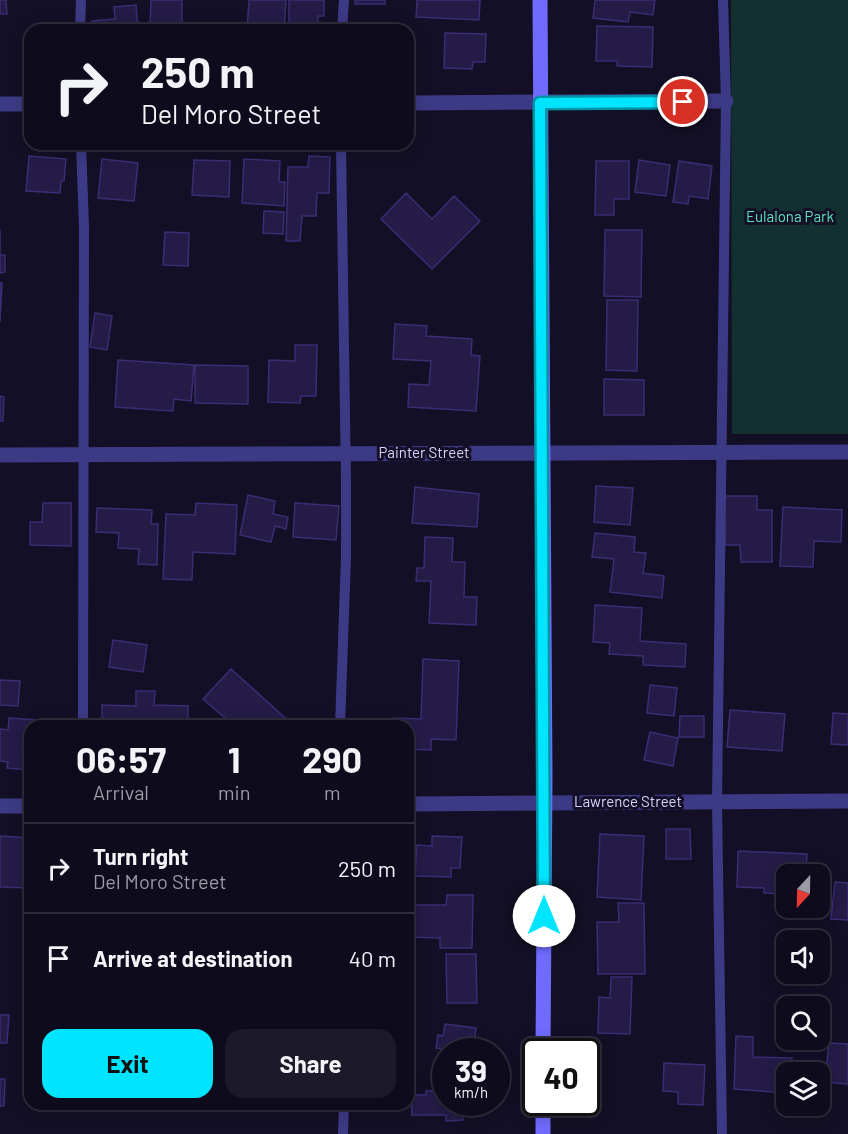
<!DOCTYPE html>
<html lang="en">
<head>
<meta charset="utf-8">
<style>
	body { margin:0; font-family:Barlow,sans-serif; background:#1c1929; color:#f1f3f6; height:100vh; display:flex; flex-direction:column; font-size:22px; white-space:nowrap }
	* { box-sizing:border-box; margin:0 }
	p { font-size:20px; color:#9b9ba3 }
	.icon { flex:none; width:33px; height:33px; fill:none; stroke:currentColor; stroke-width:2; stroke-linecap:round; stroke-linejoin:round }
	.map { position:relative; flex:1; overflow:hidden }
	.panel { position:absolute; left:24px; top:720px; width:390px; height:390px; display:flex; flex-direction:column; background:#0e0b1c; border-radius:18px; box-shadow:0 3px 15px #0003,0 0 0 2px #2e2b3b }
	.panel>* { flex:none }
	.guide { position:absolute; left:24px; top:24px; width:390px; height:126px; border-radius:18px; box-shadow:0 3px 15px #0003,0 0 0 2px #2e2b3b; background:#0e0b1c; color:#f1f3f6; overflow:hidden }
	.needle { width:39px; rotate:202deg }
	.buttons { position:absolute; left:776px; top:864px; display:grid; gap:12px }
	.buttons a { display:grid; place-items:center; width:54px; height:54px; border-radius:12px; background:#0e0b1c; box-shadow:0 3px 15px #0003,0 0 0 2px #2e2b3b; font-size:30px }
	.speed { position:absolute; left:432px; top:1038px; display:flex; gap:12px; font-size:30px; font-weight:700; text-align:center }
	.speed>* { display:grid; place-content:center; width:78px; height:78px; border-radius:50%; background:#0e0b1c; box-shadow:0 3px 15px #0003,0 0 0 2px #2e2b3b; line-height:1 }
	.speed small { font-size:15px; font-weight:400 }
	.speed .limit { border:3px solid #111; border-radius:9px; background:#fff; color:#111 }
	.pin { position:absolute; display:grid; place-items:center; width:51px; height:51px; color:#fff; margin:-26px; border:3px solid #fff; border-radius:50%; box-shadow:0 2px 6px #0007 }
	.me { position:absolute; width:66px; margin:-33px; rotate:0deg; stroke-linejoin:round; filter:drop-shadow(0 0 4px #0008) }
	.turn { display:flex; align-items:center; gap:21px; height:126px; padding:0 18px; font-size:27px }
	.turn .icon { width:78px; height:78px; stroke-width:2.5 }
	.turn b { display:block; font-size:42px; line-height:51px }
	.eta { display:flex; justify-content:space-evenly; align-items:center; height:102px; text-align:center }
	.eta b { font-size:36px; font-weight:700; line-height:42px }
	.button { display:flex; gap:12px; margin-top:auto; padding:12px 18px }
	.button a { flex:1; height:69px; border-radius:18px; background:#00e5ff; color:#111; font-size:24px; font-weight:700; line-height:69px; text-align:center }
	.button a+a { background:#1c1929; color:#f1f3f6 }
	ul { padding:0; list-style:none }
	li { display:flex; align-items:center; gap:18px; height:90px; padding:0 18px; border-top:2px solid #2e2b3b }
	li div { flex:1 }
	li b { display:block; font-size:22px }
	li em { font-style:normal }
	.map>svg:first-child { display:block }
</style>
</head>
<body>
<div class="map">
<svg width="848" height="1134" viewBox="0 0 848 1134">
	<rect width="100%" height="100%" fill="#130f26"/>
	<path fill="#12302f" d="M731 0H848V434H732Z"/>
	<path fill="#241b47" stroke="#3b2d73" stroke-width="1.5" d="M0 0H6L7 14H0Z
		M151 0H182V25L150 24Z
		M249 0H286L284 30H247Z
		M289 0H324V16H318V30H289Z
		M355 0H385V4H355Z
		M417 0H480L479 20 416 17Z
		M595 0H655L653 15 630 12 628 22 593 18Z
		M136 5 138 30H93L92 21 115 19 114 7Z
		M597 26 653 27 652 67 617 66V61H596Z
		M445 33 486 34 485 62H473L472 69 444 68Z
		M408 46H413V67H408Z
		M29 156 66 159 64 181H61L60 193 26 191Z
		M309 156 330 157 329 193H317L316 216H302L300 241H286L288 167H308Z
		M102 159 138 163 134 201 98 198Z
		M244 159 280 161 279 182H285L284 206 242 203Z
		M194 160 230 161 229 197 192 195Z
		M639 160 670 165 666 196 635 192Z
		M596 161H629V199H614V215H595Z
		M679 161 712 166 708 199 689 196 688 204 673 202Z
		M406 193 432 219 454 196 480 221 432 269 381 219Z
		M264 211 284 212 283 234 263 233Z
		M0 229V255H5V272L0 273Z
		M605 230H642L641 297 604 296Z
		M165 232 189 233 188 266 163 265Z
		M0 283H2L0 322Z
		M607 300H638L637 371 606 370Z
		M95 313 112 316 107 350 90 347Z
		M395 324 427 326 426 336 472 339 471 355 480 356 476 411 408 407 409 384 429 385 431 361 393 359Z
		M295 345H317L316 396H301L300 403 268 402 269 360 295 361Z
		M118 360 194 365 191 401 174 399 173 411 115 407Z
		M195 365 248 366V404L195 403Z
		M604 379 644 380V415H604Z
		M0 396 4 397 3 421H0Z
		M596 486 633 488 630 525 594 522Z
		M415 487 479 494 477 527 412 523Z
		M248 495 275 501 273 514 288 517 286 529 275 526 271 542 240 535Z
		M725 496H757V510H772V562H741L740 545H725Z
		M43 503H71V546L30 545V522H42Z
		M196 503 237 505 235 554 193 552 192 580 163 579 166 514 195 515Z
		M295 503 339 506 336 540 293 537Z
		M783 507 842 510 841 542 814 541 813 567 780 566Z
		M97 508 152 510 151 524H158L157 565 138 564 139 549 118 548 119 533 96 532Z
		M595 533 635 537 634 552 646 553 643 573 664 576 662 598 610 592 614 559 592 557Z
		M425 537 453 538 452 562H465L464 597H477L476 625 429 623 431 581H416L417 568H424Z
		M595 605 642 608 640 641 686 644 685 667 643 665V656L609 654 610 643 593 642Z
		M113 640 147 645 143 672 109 667Z
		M423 659 459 661 456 740 431 739V750L408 749V726H394V718L421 719Z
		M231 669 294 726H234L203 699Z
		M0 680 20 681 18 706 0 705Z
		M650 685 677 688 674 716 647 713Z
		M136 691H155L154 705 188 706V726H102V705L136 706Z
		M730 710 785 714 782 751 727 747Z
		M833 713 848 714V745L831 744Z
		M680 716H704V737H679Z
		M9 718 38 720V726H30V770L7 768 8 762 0 761V729L8 730Z
		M650 732 678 738 673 766 644 760Z
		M666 829H690L691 859H666Z
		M600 834 644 836 641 900 597 897Z
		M0 836 30 838V894L29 888 0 887Z
		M432 836 462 837 460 868H451V877L415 876 417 845 432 846Z
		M738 851 807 854 806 874H786V894L764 893V888L737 887Z
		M835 882 848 883V920L831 919Z
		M447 895H473L472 948H440V938L408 937V905H446Z
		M618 903H644L645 974H598L597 922H619Z
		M446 954H476L477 1003H447Z
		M611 977H632L630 1034 598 1033 599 997 610 998Z
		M0 1015H9L7 1043H0Z
		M445 1024 476 1028 473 1052H446V1050L436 1048 438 1035 443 1036Z
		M736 1036 753 1037V1057L792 1058 791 1072H786V1093L734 1089Z
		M829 1043 848 1044V1084L825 1082Z
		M664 1063 705 1065 703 1105 678 1104V1092L663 1091Z
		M819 1076H822L821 1104H819Z
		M0 1079H5L4 1106H0Z
		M446 1090V1102H479V1113H463V1120L446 1121V1115H412L411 1095H426V1091Z"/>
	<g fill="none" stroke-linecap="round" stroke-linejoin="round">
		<path stroke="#3d3a85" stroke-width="10" d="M80 30 81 0
			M342 30 344 0
			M81 144 84 226 83 726
			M340 726 346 557V482L341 144
			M343 1134 344 1104
			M722 1134 717 802 726 101 723 0"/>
		<path stroke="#3d3a85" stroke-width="15" d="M408 103 726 101
			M0 104H30
			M0 455 848 452
			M408 804 848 801
			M0 806H30"/>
		<path stroke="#6f6bff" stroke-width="15" d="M540 0 545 777 543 1052
			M543 1134V1102"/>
	</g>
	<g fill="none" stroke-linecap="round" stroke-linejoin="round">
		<g stroke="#0095a6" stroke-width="15">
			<path id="route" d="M544 916 540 103 683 102"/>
		</g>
		<use href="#route" stroke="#00e5ff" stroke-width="10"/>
	</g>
	<g text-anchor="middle" stroke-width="6" stroke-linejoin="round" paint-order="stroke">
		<g font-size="15" fill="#5fe0c0" stroke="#130f26">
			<text x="790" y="222">Eulalona Park</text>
		</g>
		<g font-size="15" fill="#d9d4ff" stroke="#130f26">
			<text x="424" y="458">Painter Street</text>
			<text x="628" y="807">Lawrence Street</text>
		</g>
	</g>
</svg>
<div class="buttons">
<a><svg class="needle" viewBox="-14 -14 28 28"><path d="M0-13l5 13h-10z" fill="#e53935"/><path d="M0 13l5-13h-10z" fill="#9b9ba3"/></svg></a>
<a><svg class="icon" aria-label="sound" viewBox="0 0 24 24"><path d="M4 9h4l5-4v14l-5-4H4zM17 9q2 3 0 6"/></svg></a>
<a><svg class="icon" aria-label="search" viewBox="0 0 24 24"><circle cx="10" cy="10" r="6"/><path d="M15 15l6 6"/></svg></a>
<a><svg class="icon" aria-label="layers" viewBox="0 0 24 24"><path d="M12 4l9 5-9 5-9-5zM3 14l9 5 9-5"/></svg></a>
</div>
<div class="speed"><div>39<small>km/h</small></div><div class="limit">40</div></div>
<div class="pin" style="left:683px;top:102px;background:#d93025"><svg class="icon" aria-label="arrive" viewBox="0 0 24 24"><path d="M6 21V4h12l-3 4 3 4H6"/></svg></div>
<svg class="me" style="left:544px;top:916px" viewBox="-20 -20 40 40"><circle r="19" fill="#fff"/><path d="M0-13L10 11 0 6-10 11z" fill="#00e5ff"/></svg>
<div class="guide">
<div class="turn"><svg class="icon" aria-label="right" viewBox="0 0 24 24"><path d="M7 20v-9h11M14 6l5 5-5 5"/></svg><div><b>250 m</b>Del Moro Street</div></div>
</div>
<section class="panel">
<div class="eta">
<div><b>06:57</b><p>Arrival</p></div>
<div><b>1</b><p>min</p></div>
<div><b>290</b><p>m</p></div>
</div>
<ul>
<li><svg class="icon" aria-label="right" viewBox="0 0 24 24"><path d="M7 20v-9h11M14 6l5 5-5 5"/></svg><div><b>Turn right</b><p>Del Moro Street</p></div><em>250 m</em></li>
<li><svg class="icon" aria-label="arrive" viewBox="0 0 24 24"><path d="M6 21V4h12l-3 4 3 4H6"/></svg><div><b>Arrive at destination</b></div><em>40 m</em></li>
</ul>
<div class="button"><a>Exit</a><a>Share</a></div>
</section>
</div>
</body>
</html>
